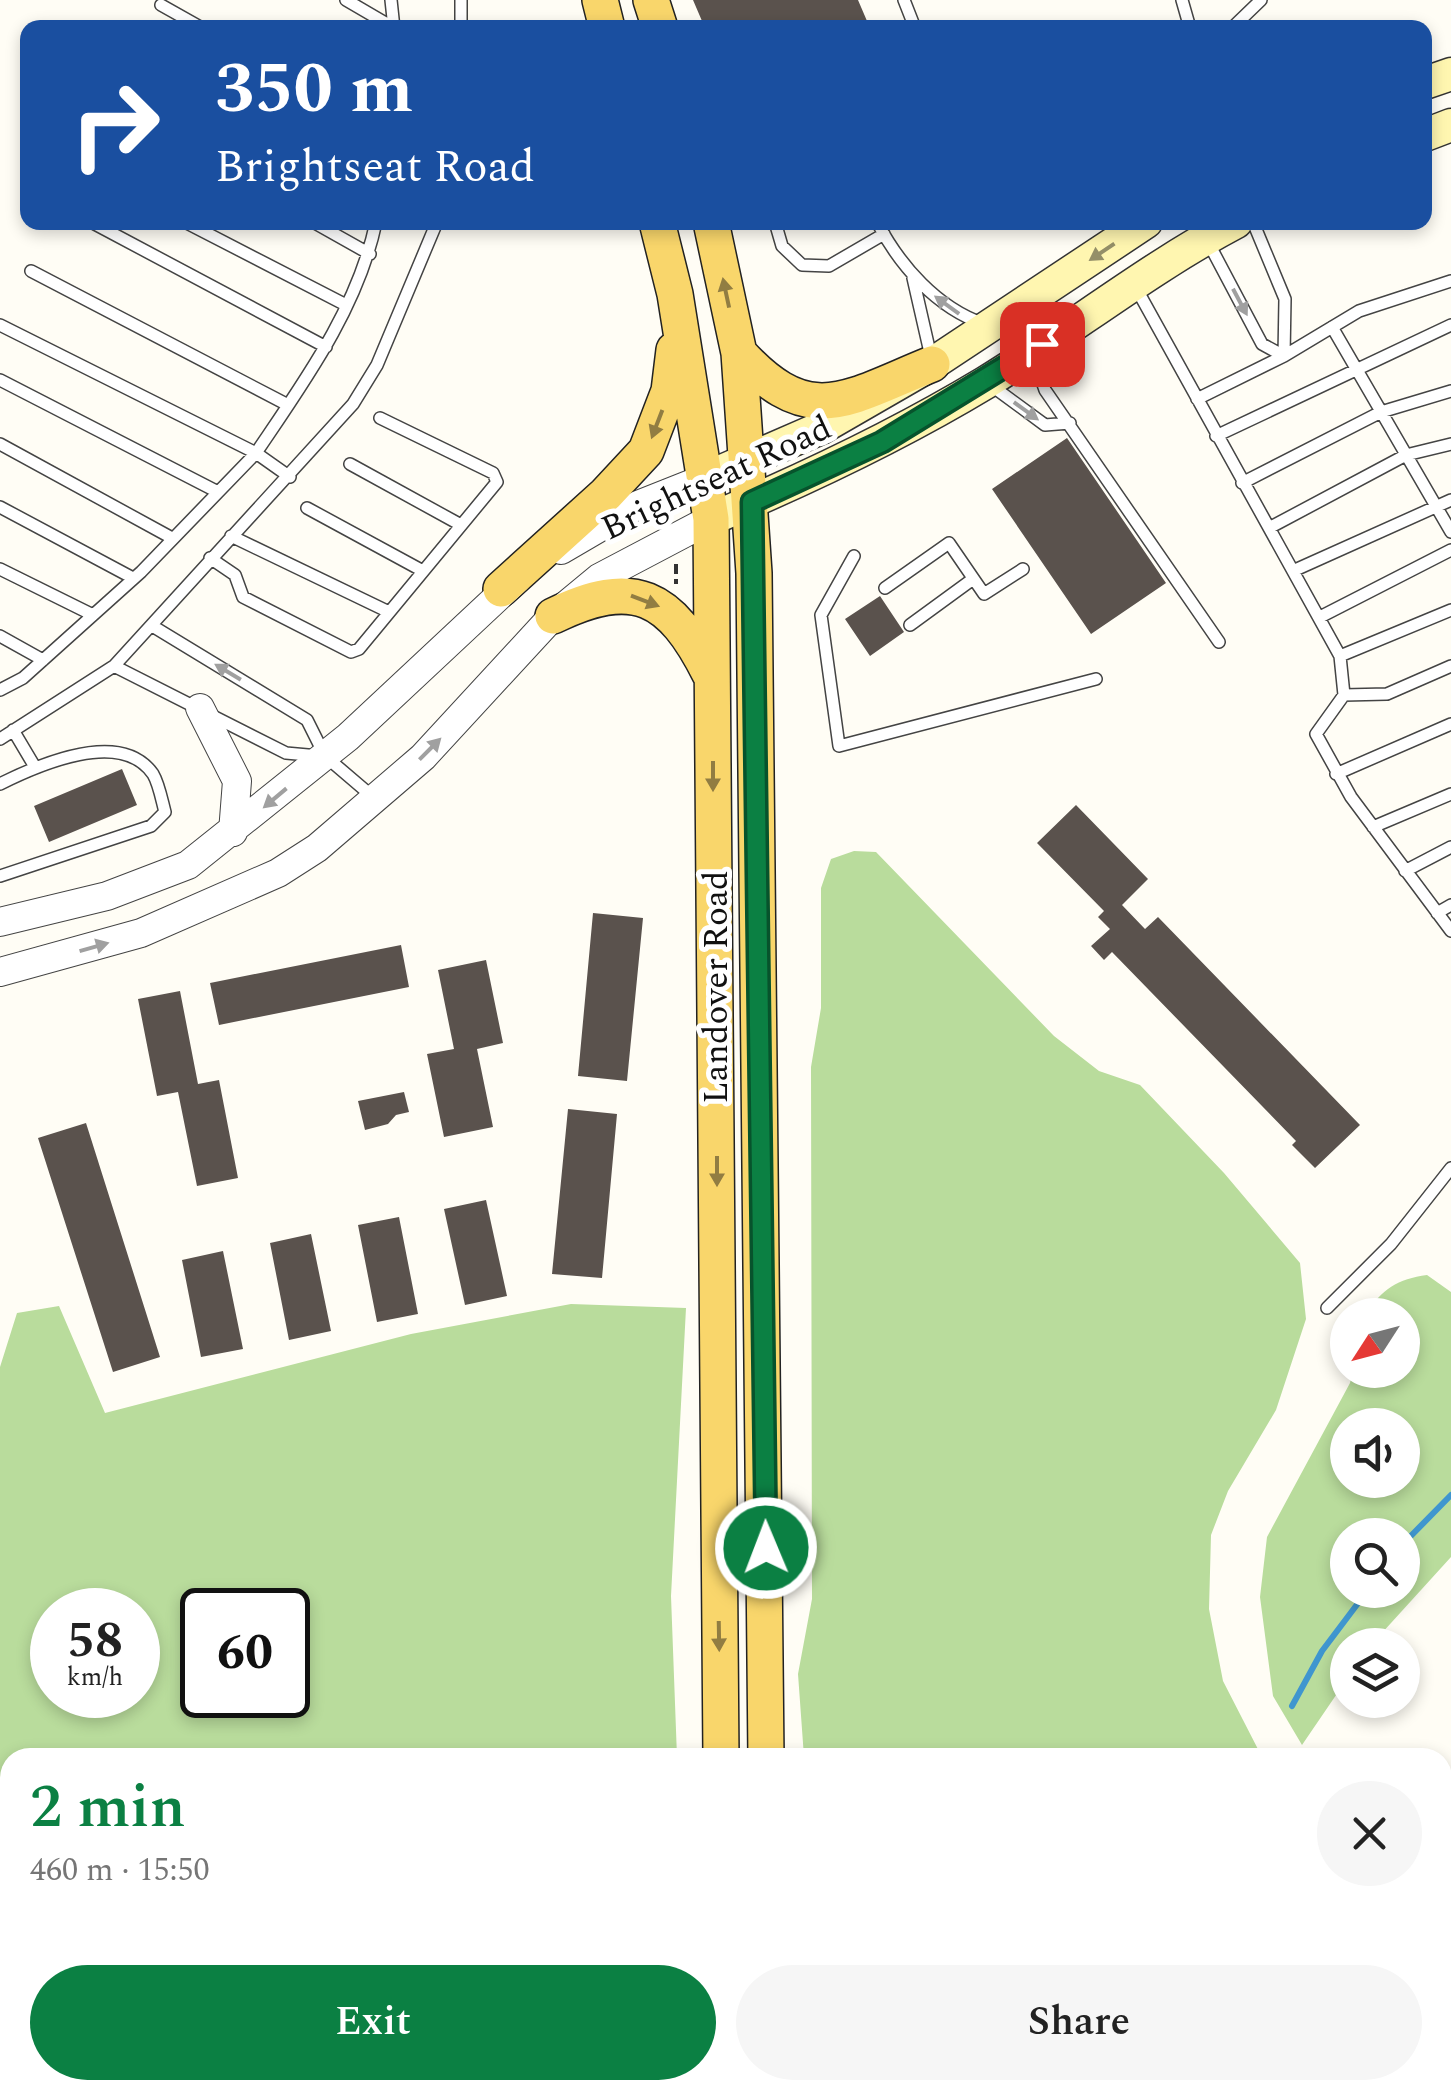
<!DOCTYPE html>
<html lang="en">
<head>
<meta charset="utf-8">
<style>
	body { margin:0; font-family:Spectral,serif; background:#f6f6f6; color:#222; height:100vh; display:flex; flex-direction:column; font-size:38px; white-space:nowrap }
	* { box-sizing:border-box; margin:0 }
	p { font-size:32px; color:#767676 }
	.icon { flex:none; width:55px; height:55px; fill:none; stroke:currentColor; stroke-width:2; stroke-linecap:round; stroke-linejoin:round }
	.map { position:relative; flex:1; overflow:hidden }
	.details { position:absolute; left:0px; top:1748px; width:1452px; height:352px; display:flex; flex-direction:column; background:#fff; border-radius:30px 30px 0 0; box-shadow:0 5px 15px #0003 }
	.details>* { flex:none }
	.hud { position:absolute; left:20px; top:20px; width:1412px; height:210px; border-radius:20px; box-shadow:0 5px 15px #0003; background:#1a4fa0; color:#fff; overflow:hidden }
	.needle { width:65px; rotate:234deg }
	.buttons { position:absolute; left:1330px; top:1298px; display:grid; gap:20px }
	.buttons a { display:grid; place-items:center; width:90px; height:90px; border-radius:50%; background:#fff; box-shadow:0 5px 15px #0003; font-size:50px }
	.speed { position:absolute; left:30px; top:1588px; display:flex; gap:20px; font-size:50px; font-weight:700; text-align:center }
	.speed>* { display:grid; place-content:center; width:130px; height:130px; border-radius:50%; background:#fff; box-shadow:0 5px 15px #0003; line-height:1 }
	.speed small { font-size:25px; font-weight:400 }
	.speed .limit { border:5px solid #111; border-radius:15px; background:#fff; color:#111 }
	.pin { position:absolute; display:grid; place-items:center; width:85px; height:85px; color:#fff; margin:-42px; border-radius:20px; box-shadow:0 5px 15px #0006 }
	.me { position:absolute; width:110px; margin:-55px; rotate:359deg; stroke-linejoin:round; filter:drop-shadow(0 0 8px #0008) }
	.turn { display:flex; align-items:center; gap:35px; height:210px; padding:0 30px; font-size:45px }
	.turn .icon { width:130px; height:130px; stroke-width:2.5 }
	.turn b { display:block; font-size:70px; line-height:85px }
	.round { display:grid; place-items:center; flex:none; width:105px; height:105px; border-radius:52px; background:#f6f6f6 }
	.head { display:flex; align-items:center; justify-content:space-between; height:170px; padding:0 30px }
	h1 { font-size:60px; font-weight:600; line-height:75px; color:#0b8043 }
	.primary-button { display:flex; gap:20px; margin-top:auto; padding:20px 30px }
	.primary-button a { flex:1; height:115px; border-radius:60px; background:#0b8043; color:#fff; font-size:40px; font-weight:600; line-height:115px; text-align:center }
	.primary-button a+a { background:#f6f6f6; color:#222 }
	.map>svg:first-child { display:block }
</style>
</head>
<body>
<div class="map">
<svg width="1451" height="2098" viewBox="0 0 1451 2098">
	<rect width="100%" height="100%" fill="#fffdf5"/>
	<path fill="#b9dc9c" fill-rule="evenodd" d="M854 851 876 852 1054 1036 1099 1071 1140 1085 1224 1173 1300 1263 1306 1319 1276 1410 1228 1491 1211 1535 1209 1609 1223 1681 1262 1757H804L798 1674 812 1599 811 1067 821 1008V888L831 859Z
		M1427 1275 1451 1292V1557L1371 1645H1348L1347 1679 1302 1745 1273 1696 1260 1597 1267 1537 1350 1383 1353 1370H1402V1315H1366C1381 1289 1398 1279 1427 1275ZM1348 1425H1402V1480H1348ZM1348 1535H1402V1590H1348Z
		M571 1304 686 1308 671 1596 677 1757 10 1758V2090H681V2098H0V1367L17 1313 59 1306 105 1413 411 1334ZM52 1610H138V1695H52ZM202 1610H288V1695H202Z
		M1443 2050 1451 2056V2098H790L791 2090H1442Z"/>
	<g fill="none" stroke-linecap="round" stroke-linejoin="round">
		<path stroke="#3f96cf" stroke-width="6" d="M1402 1545 1451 1495
			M1292 1706 1322 1651 1368 1590
			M1265 1758V1753
			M0 1960 10 1959
			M930 2090 937 2098
			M1220 2098 1223 2090"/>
	</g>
	<path fill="#5a524d" d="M693 0H858L870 28H705Z
		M1067 438 1166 583 1091 634 992 489Z
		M880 596 904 632 870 656 845 619Z
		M122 769 137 805 49 842 34 806Z
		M1076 805 1148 879 1122 905 1145 929 1158 917 1360 1125 1315 1168 1292 1145 1296 1141 1112 952 1104 960 1091 946 1110 929 1098 917 1104 911 1037 843Z
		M593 913 643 918 627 1081 578 1076Z
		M401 945 409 987 219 1025 210 983Z
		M486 960 503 1043 477 1049 493 1127 444 1137 427 1054 454 1049 438 970Z
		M180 991 198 1084 219 1080 238 1178 197 1186 178 1092 157 1096 138 999Z
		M404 1092 409 1112 396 1115 388 1124 365 1130 358 1101Z
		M568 1109 617 1114 602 1278 552 1274Z
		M86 1123 160 1357 113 1372 38 1138Z
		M486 1200 507 1296 465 1305 444 1209Z
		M399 1217 418 1314 377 1322 358 1225Z
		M311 1234 331 1331 289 1340 270 1243Z
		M223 1251 243 1349 201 1357 182 1260Z"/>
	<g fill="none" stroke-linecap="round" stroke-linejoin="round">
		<g stroke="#444" stroke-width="14">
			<path id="service" d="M346 0 394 28
				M391 0 394 28
				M904 0 915 28
				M1182 0 1190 28
				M161 5 202 28
				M461 28V0
				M1232 28 1261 0
				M91 222 326 347
				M185 222 346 305
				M313 222 370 254
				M775 222 782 246 802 265 829 266 884 234
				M877 222C900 266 937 308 984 324
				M1208 242 1262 344 1284 356 1285 299 1253 222
				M31 271 288 405
				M913 278 931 357
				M1135 286 1340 656 1344 695 1316 734 1351 797 1451 931
				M0 325 256 453C304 382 358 308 376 222
				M1332 327 1451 532
				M1033 356 1045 390 1219 642
				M0 380 216 491
				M988 383 1045 425 1070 423
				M1197 399 1284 356 1359 311 1451 281
				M1216 436 1451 325
				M0 444 172 538
				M350 464 461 525
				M1242 483 1381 412 1451 391
				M0 507 133 578
				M307 508 423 571
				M1269 528 1406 455 1451 444
				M231 536 389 612
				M854 556 821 615 839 746 1096 679
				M210 558 235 575 243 597 351 652 359 649 497 482 493 473 380 418
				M0 569 93 615
				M1295 570 1451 500
				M885 588 949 543 984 594 1023 569
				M1320 617 1451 550
				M910 625 973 579
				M154 627 307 720 325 756 373 797
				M0 636 43 660
				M1340 656 1451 610
				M114 666 286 753 319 756
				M0 690 23 678 141 572 256 453 290 477
				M1344 695 1387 694 1451 666
				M13 730 35 767
				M0 739 114 666 353 404 377 365 437 222
				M1336 774 1451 724
				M0 784C38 765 121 728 153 774 159 784 162 801 165 812L151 826 0 876
				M1373 827 1451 794
				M1405 871 1451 847
				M1437 913 1451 905
				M1327 1308 1391 1244 1451 1168"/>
		</g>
		<g stroke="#444" stroke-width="30">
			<path id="tertiary" d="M561 550 638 505 706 478
				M200 708 237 781 233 832
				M0 922 107 896 188 865 348 737 517 579
				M0 972 141 933 278 873 317 848 423 757 553 616 599 578 711 519
				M1442 2008 1451 2014"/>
		</g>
		<g stroke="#333" stroke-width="35">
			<path id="secondary" d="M1425 83 1451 74
				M1425 135 1451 125
				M706 478 821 428 932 364 1146 222
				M711 519C806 479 897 436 985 383 1070 331 1147 269 1236 222"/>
		</g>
		<g stroke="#222" stroke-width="38">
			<path id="primary" d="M600 0 607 28
				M651 0 660 28
				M657 222 675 294 711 519 721 1758
				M711 222 739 353 754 573 766 1758
				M739 353C810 431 847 398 932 364
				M501 589 606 494 646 451 669 391 674 350
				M553 616C634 576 671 596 710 674
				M712 2098 713 2090
				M760 2098V2090"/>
		</g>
		<path stroke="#333" stroke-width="4" stroke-dasharray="10 5" stroke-linecap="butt" d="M676 564V584"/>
		<use href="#service" stroke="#fff" stroke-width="11"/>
		<use href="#tertiary" stroke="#fff" stroke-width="28"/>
		<use href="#secondary" stroke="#fff6b0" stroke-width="32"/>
		<use href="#primary" stroke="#f9d66b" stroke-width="35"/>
	</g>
	<defs><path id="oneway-solid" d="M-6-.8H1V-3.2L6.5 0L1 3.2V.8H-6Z" transform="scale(2.5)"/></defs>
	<use fill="#948f68" href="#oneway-solid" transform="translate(1102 252) rotate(146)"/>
	<g fill="#917d42">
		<use href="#oneway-solid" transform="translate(726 293) rotate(-102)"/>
		<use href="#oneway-solid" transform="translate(657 424) rotate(111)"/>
		<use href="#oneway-solid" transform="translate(645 601) rotate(21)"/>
		<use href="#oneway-solid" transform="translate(713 776) rotate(90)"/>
		<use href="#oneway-solid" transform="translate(717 1171) rotate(90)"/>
		<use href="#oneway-solid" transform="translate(719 1636) rotate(89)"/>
	</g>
	<g fill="#a0a0a0">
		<use href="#oneway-solid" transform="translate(1240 302) rotate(62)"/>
		<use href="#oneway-solid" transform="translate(947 305) rotate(-144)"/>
		<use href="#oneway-solid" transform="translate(1026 411) rotate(36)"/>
		<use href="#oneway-solid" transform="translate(228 672) rotate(-149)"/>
		<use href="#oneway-solid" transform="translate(430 749) rotate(-45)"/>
		<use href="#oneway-solid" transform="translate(275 798) rotate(140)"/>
		<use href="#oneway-solid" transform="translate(94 947) rotate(-16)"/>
	</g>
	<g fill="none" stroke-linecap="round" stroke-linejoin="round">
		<g stroke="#07532c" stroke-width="25">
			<path id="route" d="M766 1548 752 502 882 442 1042 344"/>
		</g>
		<use href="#route" stroke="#0b8043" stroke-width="18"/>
	</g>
	<g text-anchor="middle" stroke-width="10" stroke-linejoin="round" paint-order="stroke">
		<g font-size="35" fill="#111" stroke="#fff">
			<text transform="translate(716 477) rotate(-25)" y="12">Brightseat Road</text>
			<text transform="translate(715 987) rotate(-90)" y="12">Landover Road</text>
		</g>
	</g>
</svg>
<div class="buttons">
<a><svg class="needle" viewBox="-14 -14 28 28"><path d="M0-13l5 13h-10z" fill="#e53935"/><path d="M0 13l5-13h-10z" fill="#767676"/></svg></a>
<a><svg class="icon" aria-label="sound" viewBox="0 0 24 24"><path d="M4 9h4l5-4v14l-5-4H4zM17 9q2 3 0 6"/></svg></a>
<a><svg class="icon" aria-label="search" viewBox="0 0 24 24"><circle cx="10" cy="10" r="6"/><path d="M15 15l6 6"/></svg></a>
<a><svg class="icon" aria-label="layers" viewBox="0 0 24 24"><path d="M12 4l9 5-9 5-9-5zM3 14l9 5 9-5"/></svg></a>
</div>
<div class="speed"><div>58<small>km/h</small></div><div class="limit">60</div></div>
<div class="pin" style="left:1042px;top:344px;background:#d93025"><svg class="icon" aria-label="arrive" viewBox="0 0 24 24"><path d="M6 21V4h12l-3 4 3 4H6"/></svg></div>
<svg class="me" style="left:766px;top:1548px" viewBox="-20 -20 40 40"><circle r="17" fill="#0b8043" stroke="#fff" stroke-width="3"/><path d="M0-11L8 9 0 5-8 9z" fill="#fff"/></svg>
<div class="hud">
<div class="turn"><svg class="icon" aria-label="right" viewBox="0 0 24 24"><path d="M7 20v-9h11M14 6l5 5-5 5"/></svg><div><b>350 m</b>Brightseat Road</div></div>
</div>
<section class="details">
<div class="head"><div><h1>2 min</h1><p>460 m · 15:50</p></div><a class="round"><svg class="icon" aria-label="close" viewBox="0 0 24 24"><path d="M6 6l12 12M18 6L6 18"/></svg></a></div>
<div class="primary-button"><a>Exit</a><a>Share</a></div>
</section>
</div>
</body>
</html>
